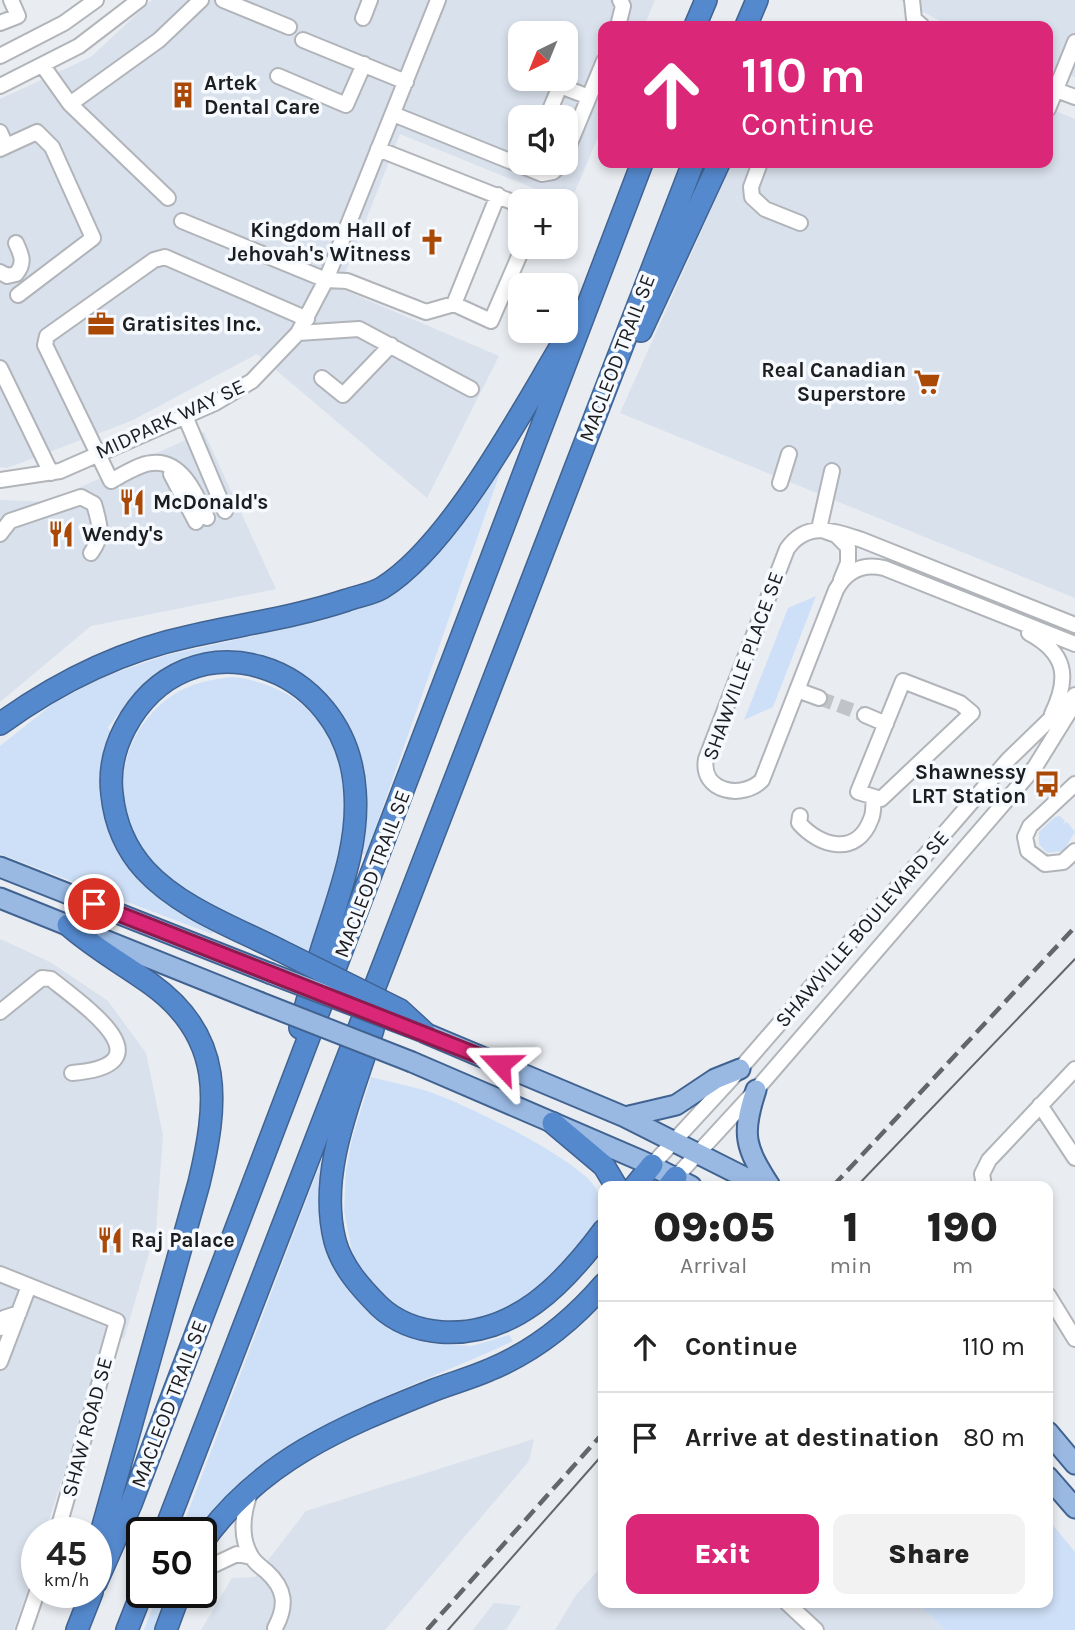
<!DOCTYPE html>
<html lang="en">
<head>
<meta charset="utf-8">
<style>
	body { margin:0; font-family:Karla,sans-serif; background:#f2f2f2; color:#222; height:100vh; display:flex; flex-direction:column; font-size:26px; white-space:nowrap }
	* { box-sizing:border-box; margin:0 }
	p { font-size:23px; color:#767676 }
	.icon { flex:none; width:38px; height:38px; fill:none; stroke:currentColor; stroke-width:2; stroke-linecap:round; stroke-linejoin:round }
	.map { position:relative; flex:1; overflow:hidden }
	.drawer { position:absolute; left:598px; top:1181px; width:455px; height:427px; display:flex; flex-direction:column; background:#fff; border-radius:14px; box-shadow:0 4px 10px #0003 }
	.drawer>* { flex:none }
	.guide { position:absolute; left:598px; top:21px; width:455px; height:147px; border-radius:14px; box-shadow:0 4px 10px #0003; background:#db2777; color:#fff; overflow:hidden }
	.needle { width:46px; rotate:223deg }
	.tools { position:absolute; left:508px; top:21px; display:grid; gap:14px }
	.tools a { display:grid; place-items:center; width:70px; height:70px; border-radius:14px; background:#fff; box-shadow:0 4px 10px #0003; font-size:35px }
	.speed { position:absolute; left:21px; top:1517px; display:flex; gap:14px; font-size:35px; font-weight:700; text-align:center }
	.speed>* { display:grid; place-content:center; width:91px; height:91px; border-radius:50%; background:#fff; box-shadow:0 4px 10px #0003; line-height:1 }
	.speed small { font-size:18px; font-weight:400 }
	.speed .limit { border:4px solid #111; border-radius:10px; background:#fff; color:#111 }
	.pin { position:absolute; display:grid; place-items:center; width:60px; height:60px; color:#fff; margin:-30px; border:4px solid #fff; border-radius:50%; box-shadow:0 2px 7px #0007 }
	.me { position:absolute; width:77px; margin:-38px; rotate:293deg; stroke-linejoin:round; filter:drop-shadow(0 0 5px #0008) }
	.turn { display:flex; align-items:center; gap:24px; height:147px; padding:0 28px; font-size:32px }
	.turn .icon { width:91px; height:91px; stroke-width:2.5 }
	.turn b { display:block; font-size:49px; line-height:60px }
	.eta { display:flex; justify-content:space-evenly; align-items:center; height:119px; text-align:center }
	.eta b { font-size:42px; font-weight:800; line-height:49px }
	.action { display:flex; gap:14px; margin-top:auto; padding:14px 28px }
	.action a { flex:1; height:80px; border-radius:14px; background:#db2777; color:#fff; font-size:28px; font-weight:800; line-height:80px; text-align:center }
	.action a+a { background:#f2f2f2; color:#222 }
	ul { padding:0; list-style:none }
	li { display:flex; align-items:center; gap:21px; height:91px; padding:0 28px; border-top:2px solid #e0e0e0 }
	li div { flex:1 }
	li b { display:block; font-size:26px }
	li em { font-style:normal }
	.map>svg:first-child { display:block }
</style>
</head>
<body>
<div class="map">
<svg width="1075" height="1630" viewBox="0 0 1075 1630">
	<rect width="100%" height="100%" fill="#e9ecf1"/>
	<path fill="#d9e1ec" fill-rule="evenodd" d="M152 0H655L644 26H604V123L570 203 400 134 339 288 499 356 427 498 257 354 131 421 7 468 0 467V99L91 57ZM520 33H565V79H520ZM520 117H565V163H520Z
		M900 0H1075V77L1048 66V26H950Z
		M1048 108 1075 119V598L620 413 732 163H1048Z
		M204 432 276 589 91 626 0 702V500L47 502Z
		M0 939 50 962 108 1001 146 1053 163 1135 156 1229 124 1339 108 1333 45 1533H37V1561L14 1630H0Z
		M534 1439 529 1461 385 1630H201L232 1578 255 1577 306 1511Z
		M604 1564V1603H917L946 1630H555L576 1595Z
		M494 1603 521 1606 506 1630H473Z"/>
	<path fill="#cee0f8" d="M496 464 502 467 366 855 359 853 361 776 281 667 158 679 129 701 108 727 112 735 113 833 215 928 212 934 0 854V746L54 703 103 677 167 655 325 620 380 596Z
		M816 596 773 707 744 720 788 608Z
		M233 677C324 688 360 764 342 849 334 884 322 918 312 952L306 953C258 933 184 900 150 862 105 811 117 732 173 695 191 683 212 679 233 677Z
		M1060 816 1065 821 1063 824 1067 822 1075 832 1063 851 1047 853 1039 844V832L1055 817Z
		M371 1077C389 1082 411 1086 427 1091 459 1101 595 1166 598 1194L604 1191V1224L523 1309 449 1329 392 1308 364 1278 353 1256 344 1211 346 1171 352 1139Z
		M324 1154 331 1156 351 1291 367 1310 385 1325 427 1343 472 1346 509 1335 513 1341C440 1376 363 1399 296 1446 262 1469 232 1505 201 1533H180Z
		M1048 1519 1075 1552V1630H946L917 1603H1048Z
		M158 1593H172L156 1630H144Z"/>
	<g fill="none" stroke-linecap="round" stroke-linejoin="round">
		<path stroke="#c0c3c7" stroke-width="14" stroke-dasharray="14 7" stroke-linecap="butt" d="M819 698 865 715"/>
		<g stroke="#b1b4b9" stroke-width="18">
			<path id="minor" d="M223 0 289 27
				M912 0 914 19 922 26
				M363 18 370 0
				M0 23 18 16 11 0
				M618 26 623 6 620 0
				M303 40 406 82
				M0 56 64 23 96 0
				M43 66 70 104 159 40 201 0
				M278 76 346 105 364 64
				M1048 81 1056 90 1075 97
				M0 86 79 46 139 0
				M70 104 168 198
				M1048 109 1075 42
				M393 114 542 174 553 172 562 163
				M547 117 560 86 589 97
				M0 132 6 146
				M0 149 37 132 52 147 93 238 18 295
				M378 149 520 205
				M565 155 604 61
				M760 163 751 187 752 197 765 209 800 223
				M182 221 326 280 347 281 426 312 454 304 491 321 523 247
				M0 272 7 276 16 274C25 263 22 256 16 243
				M454 304 498 195
				M298 333 359 329 471 389
				M0 368 51 473
				M322 378 343 395 391 345
				M185 416 225 511
				M832 471 819 529 836 535 848 547V563L841 580
				M171 474 196 522
				M0 480 60 471 215 403 252 381 298 333 326 280 438 0
				M780 483 789 454
				M207 518C197 496 182 459 152 463 139 464 122 475 111 481L45 345 47 336 154 260 165 257 307 319
				M0 534 10 521 81 497 94 504C100 525 104 535 91 553
				M1075 625 862 540C834 531 807 520 787 549L706 759C700 792 743 800 762 780L836 590C846 571 863 563 884 568L1075 644
				M1029 633C1066 653 1070 677 1052 714
				M903 681 960 703 972 713 881 799 858 792Z
				M797 690 819 698
				M865 715 886 724
				M1075 784 1030 826 1025 837 1028 851 1045 864 1063 862 1075 851
				M800 816 799 823C820 847 857 857 871 819 874 813 873 804 874 797
				M0 1012 42 978 51 979C85 1006 170 1065 72 1073
				M1040 1105 1075 1158
				M652 1165 733 1077 1008 760 1075 695
				M676 1177 756 1090 1035 767 1071 709
				M984 1186 982 1174 989 1160 1075 1069
				M0 1274 117 1321 57 1533
				M1048 1295 1075 1339
				M0 1328 4 1318 19 1313
				M0 1362 29 1286
				M250 1493C243 1513 239 1536 251 1556 254 1562 261 1567 266 1571 286 1589 287 1606 275 1628
				M201 1571 237 1554 251 1557
				M787 1603 816 1630
				M24 1630 37 1592"/>
		</g>
		<g stroke="#416391" stroke-width="23">
			<path id="major" d="M0 867 269 973
				M0 898 259 1002
				M425 1033 625 1117 762 1186
				M412 1062 642 1161 691 1186
				M756 1090C741 1135 745 1147 770 1186
				M625 1117 676 1105 715 1079 740 1069
				M1048 1432 1075 1464
				M1048 1477 1075 1508"/>
		</g>
		<g stroke="#416391" stroke-width="24">
			<path id="highway" d="M695 26 706 0
				M746 26 757 0
				M641 331 719 163
				M0 724C58 682 120 651 191 636 243 624 296 617 347 600 358 596 372 594 382 588 450 546 519 416 561 346
				M68 925C94 948 123 964 151 984 225 1037 218 1104 199 1183L96 1551
				M277 949C233 927 179 907 145 870 125 848 115 824 112 794 109 771 114 749 125 728 187 611 347 661 355 791 359 842 341 889 326 936 316 966 308 997 300 1028
				M373 1029C353 1095 317 1171 335 1241 342 1267 361 1288 379 1306 397 1323 417 1330 441 1332 514 1337 564 1284 604 1230
				M553 1123 604 1166 616 1186
				M635 1186 652 1165
				M669 1186 676 1177
				M164 1533 693 163
				M201 1544C260 1460 342 1427 434 1390 452 1383 471 1378 489 1370 533 1352 573 1320 604 1284
				M96 1583 131 1504 642 163
				M77 1630 92 1592
				M127 1630 142 1592
				M166 1630 180 1592"/>
		</g>
		<use href="#minor" stroke="#fff" stroke-width="14"/>
		<use href="#major" stroke="#99b8e2" stroke-width="19"/>
		<use href="#highway" stroke="#5589ce" stroke-width="21"/>
		<path stroke="#646669" stroke-width="2" d="M857 1186 1075 959
			M448 1630 604 1453"/>
		<path stroke="#646669" stroke-width="4.5" stroke-dasharray="14 7" stroke-linecap="butt" d="M833 1186 1075 927
			M427 1630 604 1432"/>
		<g stroke="#416391" stroke-width="23" stroke-linecap="butt">
			<path id="major-bridge" d="M269 973 421 1031
				M259 1002 412 1062"/>
		</g>
		<g stroke="#416391" stroke-width="24" stroke-linecap="butt">
			<path id="highway-bridge" d="M277 949 400 1010 425 1033"/>
		</g>
		<use href="#major-bridge" stroke="#99b8e2" stroke-width="19"/>
		<use href="#highway-bridge" stroke="#5589ce" stroke-width="21"/>
	</g>
	<g fill="none" stroke-linecap="round" stroke-linejoin="round">
		<g stroke="#8e194d" stroke-width="18">
			<path id="route" d="M94 904 500 1064"/>
		</g>
		<use href="#route" stroke="#db2777" stroke-width="12"/>
	</g>
	<defs>
		<g id="building-bare" transform="scale(2.1)"><path d="M-4-6H4V6H1V3H-1V6H-4ZM-2.5-4.3h1.7v1.8h-1.7ZM.8-4.3h1.7v1.8H.8ZM-2.5-1h1.7V.8h-1.7ZM.8-1h1.7V.8H.8Z" fill="#aa4806" stroke="#f6faff" stroke-width="2.5" paint-order="stroke"/></g>
		<g id="church-bare" transform="scale(2.1)"><path d="M-1.2-6h2.4v3.5h3.3v2.4h-3.3V6h-2.4V-.1h-3.3v-2.4h3.3Z" fill="#aa4806" stroke="#f6faff" stroke-width="2.5" paint-order="stroke"/></g>
		<g id="office-bare" transform="scale(2.1)"><path d="M-6-3h4V-5.5h4V-3h4V5H-6ZM-1-4.5V-3h2v-1.5ZM-6 0V1H6V0Z" fill="#aa4806" stroke="#f6faff" stroke-width="2.5" paint-order="stroke"/></g>
		<g id="supermarket-bare" transform="scale(2.1)"><path d="M-6-5.5h2.5l.6 2H6L4.5 2H-2.5L-4.4-4H-6ZM-1.5 3.2a1.3 1.3 0 1 0 .1 0ZM3 3.2a1.3 1.3 0 1 0 .1 0Z" fill="#aa4806" stroke="#f6faff" stroke-width="2.5" paint-order="stroke"/></g>
		<g id="restaurant-bare" transform="scale(2.1)"><path d="M-5-6h1v4h1v-4h1v4h1v-4h1v5L-1.5 .5V6h-2V.5L-5-1ZM5-6V6H3V1.5H1.5Q1.5-4 5-6Z" fill="#aa4806" stroke="#f6faff" stroke-width="2.5" paint-order="stroke"/></g>
		<g id="bus-bare" transform="scale(2.1)"><path d="M-5-6H5V4H4V6H2V4H-2V6H-4V4H-5ZM-3.5-4V0h7V-4ZM-3.5 1.2v1.5H-2V1.2ZM2 1.2v1.5H3.5V1.2Z" fill="#aa4806" stroke="#f6faff" stroke-width="2.5" paint-order="stroke"/></g>
	</defs>
	<g fill-rule="evenodd">
		<use href="#building-bare" x="183" y="95"/>
		<use href="#church-bare" x="432" y="242"/>
		<use href="#office-bare" x="101" y="324"/>
		<use href="#supermarket-bare" x="927" y="382"/>
		<use href="#restaurant-bare" x="132" y="502"/>
		<use href="#restaurant-bare" x="61" y="534"/>
		<use href="#bus-bare" x="1047" y="784"/>
		<use href="#restaurant-bare" x="110" y="1240"/>
	</g>
	<g text-anchor="middle" stroke-width="7" stroke-linejoin="round" paint-order="stroke">
		<g font-size="21" font-weight="bold" fill="#1c1d1f" stroke="#f6faff" text-anchor="start">
			<text x="204" y="90">Artek<tspan x="204" dy="24">Dental Care</tspan></text>
			<text x="411" y="237" text-anchor="end">Kingdom Hall of<tspan x="411" dy="24">Jehovah's Witness</tspan></text>
			<text x="122" y="331">Gratisites Inc.</text>
			<text x="906" y="377" text-anchor="end">Real Canadian<tspan x="906" dy="24">Superstore</tspan></text>
			<text x="153" y="509">McDonald's</text>
			<text x="82" y="541">Wendy's</text>
			<text x="1026" y="779" text-anchor="end">Shawnessy<tspan x="1026" dy="24">LRT Station</tspan></text>
			<text x="131" y="1247">Raj Palace</text>
		</g>
		<g font-size="21" fill="#1c1d1f" stroke="#f6faff">
			<text transform="translate(617 358) rotate(-69)" y="7">MACLEOD TRAIL SE</text>
			<text transform="translate(170 419) rotate(-25)" y="7">MIDPARK WAY SE</text>
			<text transform="translate(743 666) rotate(-70)" y="7">SHAWVILLE PLACE SE</text>
			<text transform="translate(372 874) rotate(-69)" y="7">MACLEOD TRAIL SE</text>
			<text transform="translate(862 929) rotate(-49)" y="7">SHAWVILLE BOULEVARD SE</text>
			<text transform="translate(169 1404) rotate(-69)" y="7">MACLEOD TRAIL SE</text>
			<text transform="translate(87 1427) rotate(-75)" y="7">SHAW ROAD SE</text>
		</g>
	</g>
</svg>
<div class="tools">
<a><svg class="needle" viewBox="-14 -14 28 28"><path d="M0-13l5 13h-10z" fill="#e53935"/><path d="M0 13l5-13h-10z" fill="#767676"/></svg></a>
<a><svg class="icon" aria-label="sound" viewBox="0 0 24 24"><path d="M4 9h4l5-4v14l-5-4H4zM17 9q2 3 0 6"/></svg></a>
<a>+</a>
<a>−</a>
</div>
<div class="speed"><div>45<small>km/h</small></div><div class="limit">50</div></div>
<div class="pin" style="left:94px;top:904px;background:#d93025"><svg class="icon" aria-label="arrive" viewBox="0 0 24 24"><path d="M6 21V4h12l-3 4 3 4H6"/></svg></div>
<svg class="me" style="left:500px;top:1064px" viewBox="-20 -20 40 40"><path d="M0-17L14 15 0 8-14 15z" fill="#db2777" stroke="#fff" stroke-width="4"/></svg>
<div class="guide">
<div class="turn"><svg class="icon" aria-label="ahead" viewBox="0 0 24 24"><path d="M12 20V5M6 11l6-6 6 6"/></svg><div><b>110 m</b>Continue</div></div>
</div>
<section class="drawer">
<div class="eta">
<div><b>09:05</b><p>Arrival</p></div>
<div><b>1</b><p>min</p></div>
<div><b>190</b><p>m</p></div>
</div>
<ul>
<li><svg class="icon" aria-label="ahead" viewBox="0 0 24 24"><path d="M12 20V5M6 11l6-6 6 6"/></svg><div><b>Continue</b></div><em>110 m</em></li>
<li><svg class="icon" aria-label="arrive" viewBox="0 0 24 24"><path d="M6 21V4h12l-3 4 3 4H6"/></svg><div><b>Arrive at destination</b></div><em>80 m</em></li>
</ul>
<div class="action"><a>Exit</a><a>Share</a></div>
</section>
</div>
</body>
</html>
